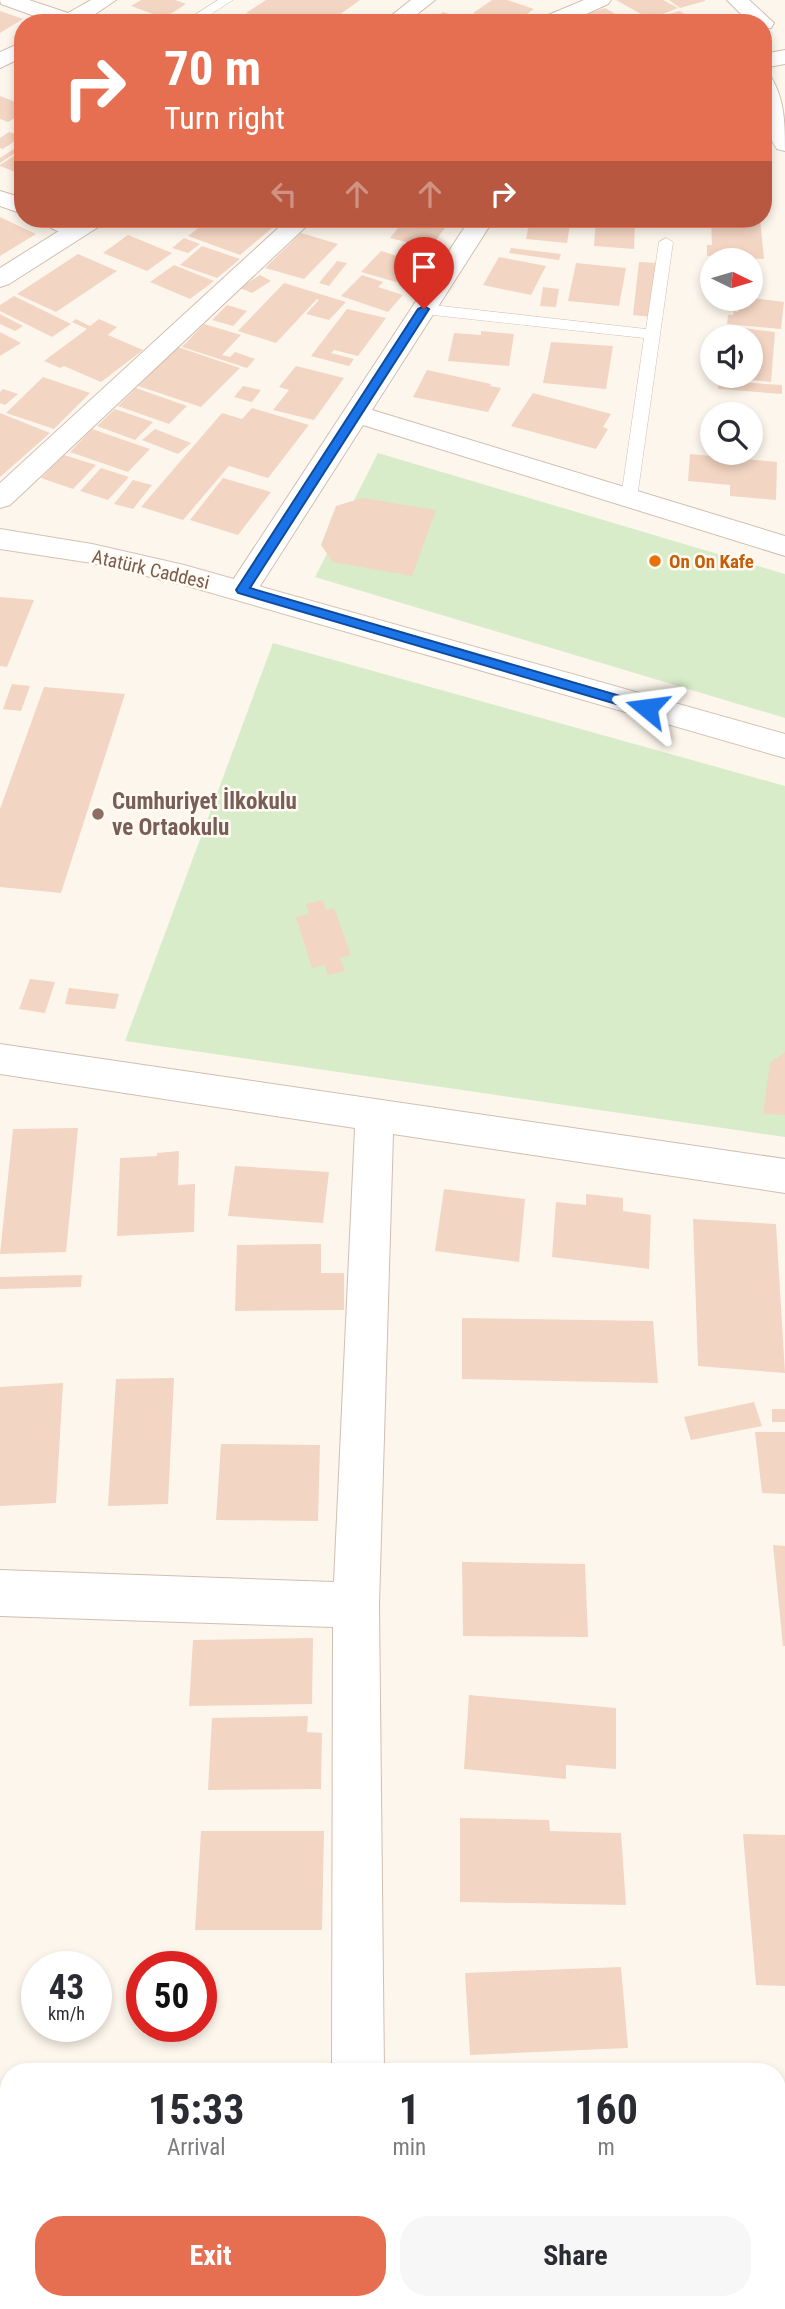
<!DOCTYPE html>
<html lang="en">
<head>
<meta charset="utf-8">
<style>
	body { margin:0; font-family:"Roboto Condensed",sans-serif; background:#f7f7f7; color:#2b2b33; height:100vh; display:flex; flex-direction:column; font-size:26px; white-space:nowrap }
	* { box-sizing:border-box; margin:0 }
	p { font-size:23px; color:#7c7c81 }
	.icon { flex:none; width:38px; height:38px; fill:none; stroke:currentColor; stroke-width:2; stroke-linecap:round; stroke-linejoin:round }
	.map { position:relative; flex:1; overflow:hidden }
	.sheet { position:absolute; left:0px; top:2063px; width:786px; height:247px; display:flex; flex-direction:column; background:#fff; border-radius:28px 28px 0 0; box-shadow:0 4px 10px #0003 }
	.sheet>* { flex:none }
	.banner { position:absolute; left:14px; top:14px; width:758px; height:214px; border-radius:28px; box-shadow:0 4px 10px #0003; background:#e76f51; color:#fff; overflow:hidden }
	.needle { width:46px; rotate:95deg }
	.buttons { position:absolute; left:700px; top:248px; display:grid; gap:14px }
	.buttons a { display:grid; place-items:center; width:63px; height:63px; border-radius:50%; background:#fff; box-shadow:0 4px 10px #0003; font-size:35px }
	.speed { position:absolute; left:21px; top:1951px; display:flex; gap:14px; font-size:35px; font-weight:700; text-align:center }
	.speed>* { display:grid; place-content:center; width:91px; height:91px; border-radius:50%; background:#fff; box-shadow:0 4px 10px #0003; line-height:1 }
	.speed small { font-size:18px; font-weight:400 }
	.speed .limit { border:10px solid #d22; background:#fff; color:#111 }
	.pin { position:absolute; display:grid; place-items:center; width:60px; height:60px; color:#fff; margin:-72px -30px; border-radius:50% 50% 50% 0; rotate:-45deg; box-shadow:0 0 7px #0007 }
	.pin .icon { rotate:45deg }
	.me { position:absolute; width:77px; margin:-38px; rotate:286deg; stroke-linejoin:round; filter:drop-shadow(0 0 5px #0008) }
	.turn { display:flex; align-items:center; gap:24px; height:147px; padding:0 35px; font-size:32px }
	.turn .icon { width:91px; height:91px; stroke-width:2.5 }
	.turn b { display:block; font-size:49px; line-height:60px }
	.lanes { display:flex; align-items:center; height:66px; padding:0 35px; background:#0003; justify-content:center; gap:35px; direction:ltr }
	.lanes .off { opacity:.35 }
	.eta { display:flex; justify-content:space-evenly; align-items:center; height:119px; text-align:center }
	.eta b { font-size:42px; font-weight:700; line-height:49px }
	.button { display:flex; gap:14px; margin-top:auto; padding:14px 35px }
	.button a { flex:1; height:80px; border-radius:28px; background:#e76f51; color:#fff; font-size:28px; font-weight:700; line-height:80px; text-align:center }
	.button a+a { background:#f7f7f7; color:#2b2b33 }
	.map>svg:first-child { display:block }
</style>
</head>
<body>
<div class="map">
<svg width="785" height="2309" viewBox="0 0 785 2309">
	<rect width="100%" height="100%" fill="#fdf6ec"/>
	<path fill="#d8ecc9" d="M378 453 785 574V718L315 577Z
		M273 643 785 786V1137L125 1041Z"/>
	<path fill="#f3d5c3" d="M141 0H175L186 4 164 18 131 6Z
		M266 0H360L328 23H276L246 13Z
		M492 0H507L534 9 515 23H502L473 13Z
		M616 0H663L678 8 650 19Z
		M669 0H705V1L680 8Z
		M605 8 631 23H579L574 19Z
		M0 11 23 19 0 33Z
		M680 11 695 21 669 22 661 16Z
		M443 12 458 17 450 23H428Z
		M0 96 23 105V113L8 122 0 119Z
		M9 132 22 136 3 149 0 148V138Z
		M23 143V148L0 163V158Z
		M23 150V175L0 166V165Z
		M0 217 36 234 0 256Z
		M210 219H270L279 222 240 255 188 236Z
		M314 219H353L338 227Z
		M405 219H424L448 224 430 248 390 238Z
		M530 219H571L567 243 526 239Z
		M596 219 617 221 660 219 659 224 635 221 634 249 594 246Z
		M711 219H760L764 259 707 256V245H712Z
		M301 233 338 244 304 279 265 268Z
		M128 235 172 253 147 271 103 253Z
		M184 238 200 244 188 253 172 248Z
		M202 246 240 259 217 278 180 265Z
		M511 248 561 254 559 260 509 253Z
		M381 251 423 264 403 284 361 272Z
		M78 254 117 271 56 312 17 294Z
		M499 257 546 266 531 295 483 285Z
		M337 261 347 263 329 286 319 283Z
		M639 262 657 263 652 317 633 315Z
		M576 263 626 268 619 306 568 301Z
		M174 265 214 281 190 299 150 282Z
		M260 275 271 281 252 293 240 288Z
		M362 275 383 282 378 287 403 295 388 312 341 296Z
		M284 283 346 302 329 320 306 314 319 300 317 299 276 343 238 331Z
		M543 287 559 289 556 307 540 306Z
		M14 296 71 324 52 337 0 311V305Z
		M751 298 784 302 781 329 727 324 728 315H733L734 311 738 312 739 299Z
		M227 305 247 311 233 326 212 320Z
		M347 309 386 318 358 356 334 350 331 353 354 359 349 366 311 356Z
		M0 314 23 326 15 331 0 324Z
		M76 319 90 326 99 319 117 327 108 335 143 350 101 382 64 366 60 368 44 361 87 329 72 322Z
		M204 324 241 335 222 355 230 357 235 352 255 359 247 368 182 347Z
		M743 328 775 332 771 382 737 378 751 376V338H742Z
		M481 331 514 334 509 366 448 361 454 333 481 335Z
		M0 332 21 343 0 356Z
		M551 342 613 346 606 389 543 383Z
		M178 347 240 368 201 407 138 386Z
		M296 366 344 378 314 420 273 410 289 390 279 387Z
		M427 370 491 384 490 386 501 388 488 412 413 397Z
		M43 377 90 393 54 429 6 413Z
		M719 381 782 385V394L718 389Z
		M243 386 261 390 252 402 234 397Z
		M136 388 187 406 169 424 118 406Z
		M3 389 18 394 5 405 0 403V392Z
		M533 393 611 414 603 427 608 429 596 449 511 426Z
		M252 408 309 425 268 478 229 466 183 520 141 507 222 413 242 419Z
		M115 409 153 422 135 440 97 426Z
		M0 413 50 433 0 477Z
		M92 429 150 449 128 472 70 452Z
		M155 429 191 443 178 454 142 440Z
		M690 454 777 462 776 500 730 496V485L688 481Z
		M64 455 96 465 73 489 41 478Z
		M101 468 129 477 108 500 80 491Z
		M223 478 271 492 238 535 190 520Z
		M133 480 152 485 133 509 114 504Z
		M362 498 436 510 412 576 333 562 321 545 336 506Z
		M0 597 34 600 7 667 0 666Z
		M12 684 30 686 21 711 3 709Z
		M44 687 125 694 61 893 0 887V809Z
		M323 900 326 910 334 908 351 955 340 958 345 971 328 975 325 965 312 968 296 917 309 914 306 904Z
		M30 979 55 982 45 1013 19 1009Z
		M69 988 119 994 115 1009 65 1004Z
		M785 1052V1115L763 1114 770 1063Z
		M78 1128 66 1252 0 1254 13 1129Z
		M179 1151 178 1185 195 1184 194 1232 117 1236 120 1158 157 1156V1153Z
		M235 1166 329 1172 323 1223 228 1216Z
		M444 1189 525 1199 519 1262 435 1251Z
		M586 1194 623 1198V1211L651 1215 649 1269 552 1257 556 1202 586 1205Z
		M693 1219 776 1224 785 1373 698 1366Z
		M321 1244V1273H344V1310L235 1311 237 1245Z
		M82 1275 81 1287 0 1289V1277Z
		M462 1318 653 1321 658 1383 462 1379Z
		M174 1378 168 1504 108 1506 116 1379Z
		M63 1383 56 1503 0 1506V1387Z
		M754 1402 762 1426 691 1440 684 1417Z
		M772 1409H785V1422H772Z
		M755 1432H785V1494L762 1493Z
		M221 1444 320 1445 318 1521 216 1520Z
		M773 1545 785 1546V1646H783Z
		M462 1562 585 1564 588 1637 463 1636Z
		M313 1638 312 1704 189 1706 193 1640Z
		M469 1695 616 1708V1769L566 1765V1779L464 1769Z
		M308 1716 307 1732 322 1733 321 1789 208 1790 212 1718Z
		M460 1818 549 1820 550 1831 621 1833 626 1905 460 1902Z
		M201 1831H324L322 1930H195Z
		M743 1834 785 1835V1986L756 1985Z
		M621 1967 628 2048 470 2055 465 1973Z
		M743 2301H761L763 2309H706Z"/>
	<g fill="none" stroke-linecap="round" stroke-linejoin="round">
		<g stroke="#d1beb0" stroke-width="1">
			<path id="service" d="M218 0H233L197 23H182Z
				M666 238 673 242 637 498 629 503 621 498 644 338 424 314 416 309 424 304 646 329 659 242Z"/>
		</g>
		<g stroke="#d1beb0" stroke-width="2">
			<path id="minor" d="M0 0H29L68 13 91 0H116L82 23H54L1 4Z
				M584 0H611L608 4 567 23H539L541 18Z
				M727 0H749L774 23 771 28 763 29V23H750Z
				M23 42V57L0 68V52Z
				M785 50V64L763 68V54Z
				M763 75 771 77C785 100 785 125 785 151L777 149C762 127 763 101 763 75Z
				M0 191 23 198V214L0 206Z
				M41 219C56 218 80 215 90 229L87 234C73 238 49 231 41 219Z
				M288 219H314L10 505 0 508V483Z
				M470 219H494L372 410 785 536V556L363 425 253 597 242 600 231 597 227 590 231 583Z
				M0 1044 785 1159V1193L393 1134 379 1605 384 2072H332L333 1627 0 1616V1570L334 1582 355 1128 0 1074Z
				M331 2301H387V2309H331Z"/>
		</g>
		<g stroke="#d1beb0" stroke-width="2">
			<path id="tertiary" d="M411 0H435L406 23H382Z
				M78 219H106L103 224 9 284 0 287V268Z"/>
		</g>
		<g stroke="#d6c0b0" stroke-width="2">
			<path id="secondary" d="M0 529 92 544 184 565 785 734V758L184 585 92 563 0 549Z"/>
		</g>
		<use href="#service" fill="#fff" fill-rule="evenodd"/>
		<use href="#minor" fill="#fff" fill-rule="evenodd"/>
		<use href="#tertiary" fill="#fff" fill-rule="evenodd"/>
		<use href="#secondary" fill="#fff" fill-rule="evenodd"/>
	</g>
	<path fill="#1a73e8" stroke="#114b97" stroke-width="2" d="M424 306 429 309 250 588 651 705V712L647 713 238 593 236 590 418 309Z"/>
	<circle fill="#e8710a" stroke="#fffaf3" stroke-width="2.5" cx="655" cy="561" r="7"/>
	<circle fill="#8d6e63" stroke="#fffaf3" stroke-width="2.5" cx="98" cy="814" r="7"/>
	<g text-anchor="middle" stroke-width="5" stroke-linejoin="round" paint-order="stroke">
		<g font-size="19" font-weight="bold" fill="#c56008" stroke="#fffaf3" text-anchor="start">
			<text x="669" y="568">On On Kafe</text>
		</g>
		<g font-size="19" fill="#7a5c4d" stroke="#fffaf3">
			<text transform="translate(151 569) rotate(13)" y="7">Atatürk Caddesi</text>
		</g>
		<g font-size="23" font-weight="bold" fill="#785e54" stroke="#fffaf3" text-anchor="start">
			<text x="112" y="809">Cumhuriyet İlkokulu<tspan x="112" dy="26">ve Ortaokulu</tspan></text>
		</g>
	</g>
</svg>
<div class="buttons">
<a><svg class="needle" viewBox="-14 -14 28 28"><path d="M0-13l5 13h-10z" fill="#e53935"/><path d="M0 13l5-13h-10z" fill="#7c7c81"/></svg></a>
<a><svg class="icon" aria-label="sound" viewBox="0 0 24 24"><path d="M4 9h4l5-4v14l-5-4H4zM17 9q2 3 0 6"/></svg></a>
<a><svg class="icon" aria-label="search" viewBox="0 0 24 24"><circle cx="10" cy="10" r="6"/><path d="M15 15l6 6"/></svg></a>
</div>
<div class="speed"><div>43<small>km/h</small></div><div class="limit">50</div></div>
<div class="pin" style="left:424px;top:309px;background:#d93025"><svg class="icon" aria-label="arrive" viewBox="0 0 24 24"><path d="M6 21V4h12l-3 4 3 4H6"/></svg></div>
<svg class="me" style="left:647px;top:708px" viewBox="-20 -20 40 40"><path d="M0-17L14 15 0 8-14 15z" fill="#1a73e8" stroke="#fff" stroke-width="4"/></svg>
<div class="banner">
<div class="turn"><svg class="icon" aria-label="right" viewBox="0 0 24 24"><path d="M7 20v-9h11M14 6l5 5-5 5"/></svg><div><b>70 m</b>Turn right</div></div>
<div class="lanes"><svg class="icon off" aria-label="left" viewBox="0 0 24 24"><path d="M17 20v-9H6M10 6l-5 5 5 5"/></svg><svg class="icon off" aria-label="ahead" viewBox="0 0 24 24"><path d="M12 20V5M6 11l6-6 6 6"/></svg><svg class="icon off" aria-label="ahead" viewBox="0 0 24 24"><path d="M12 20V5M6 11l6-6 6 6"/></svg><svg class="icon" aria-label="right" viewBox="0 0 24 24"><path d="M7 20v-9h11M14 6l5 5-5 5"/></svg></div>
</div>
<section class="sheet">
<div class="eta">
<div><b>15:33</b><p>Arrival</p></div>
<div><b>1</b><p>min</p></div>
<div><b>160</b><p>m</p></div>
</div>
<div class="button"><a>Exit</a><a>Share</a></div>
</section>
</div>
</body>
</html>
